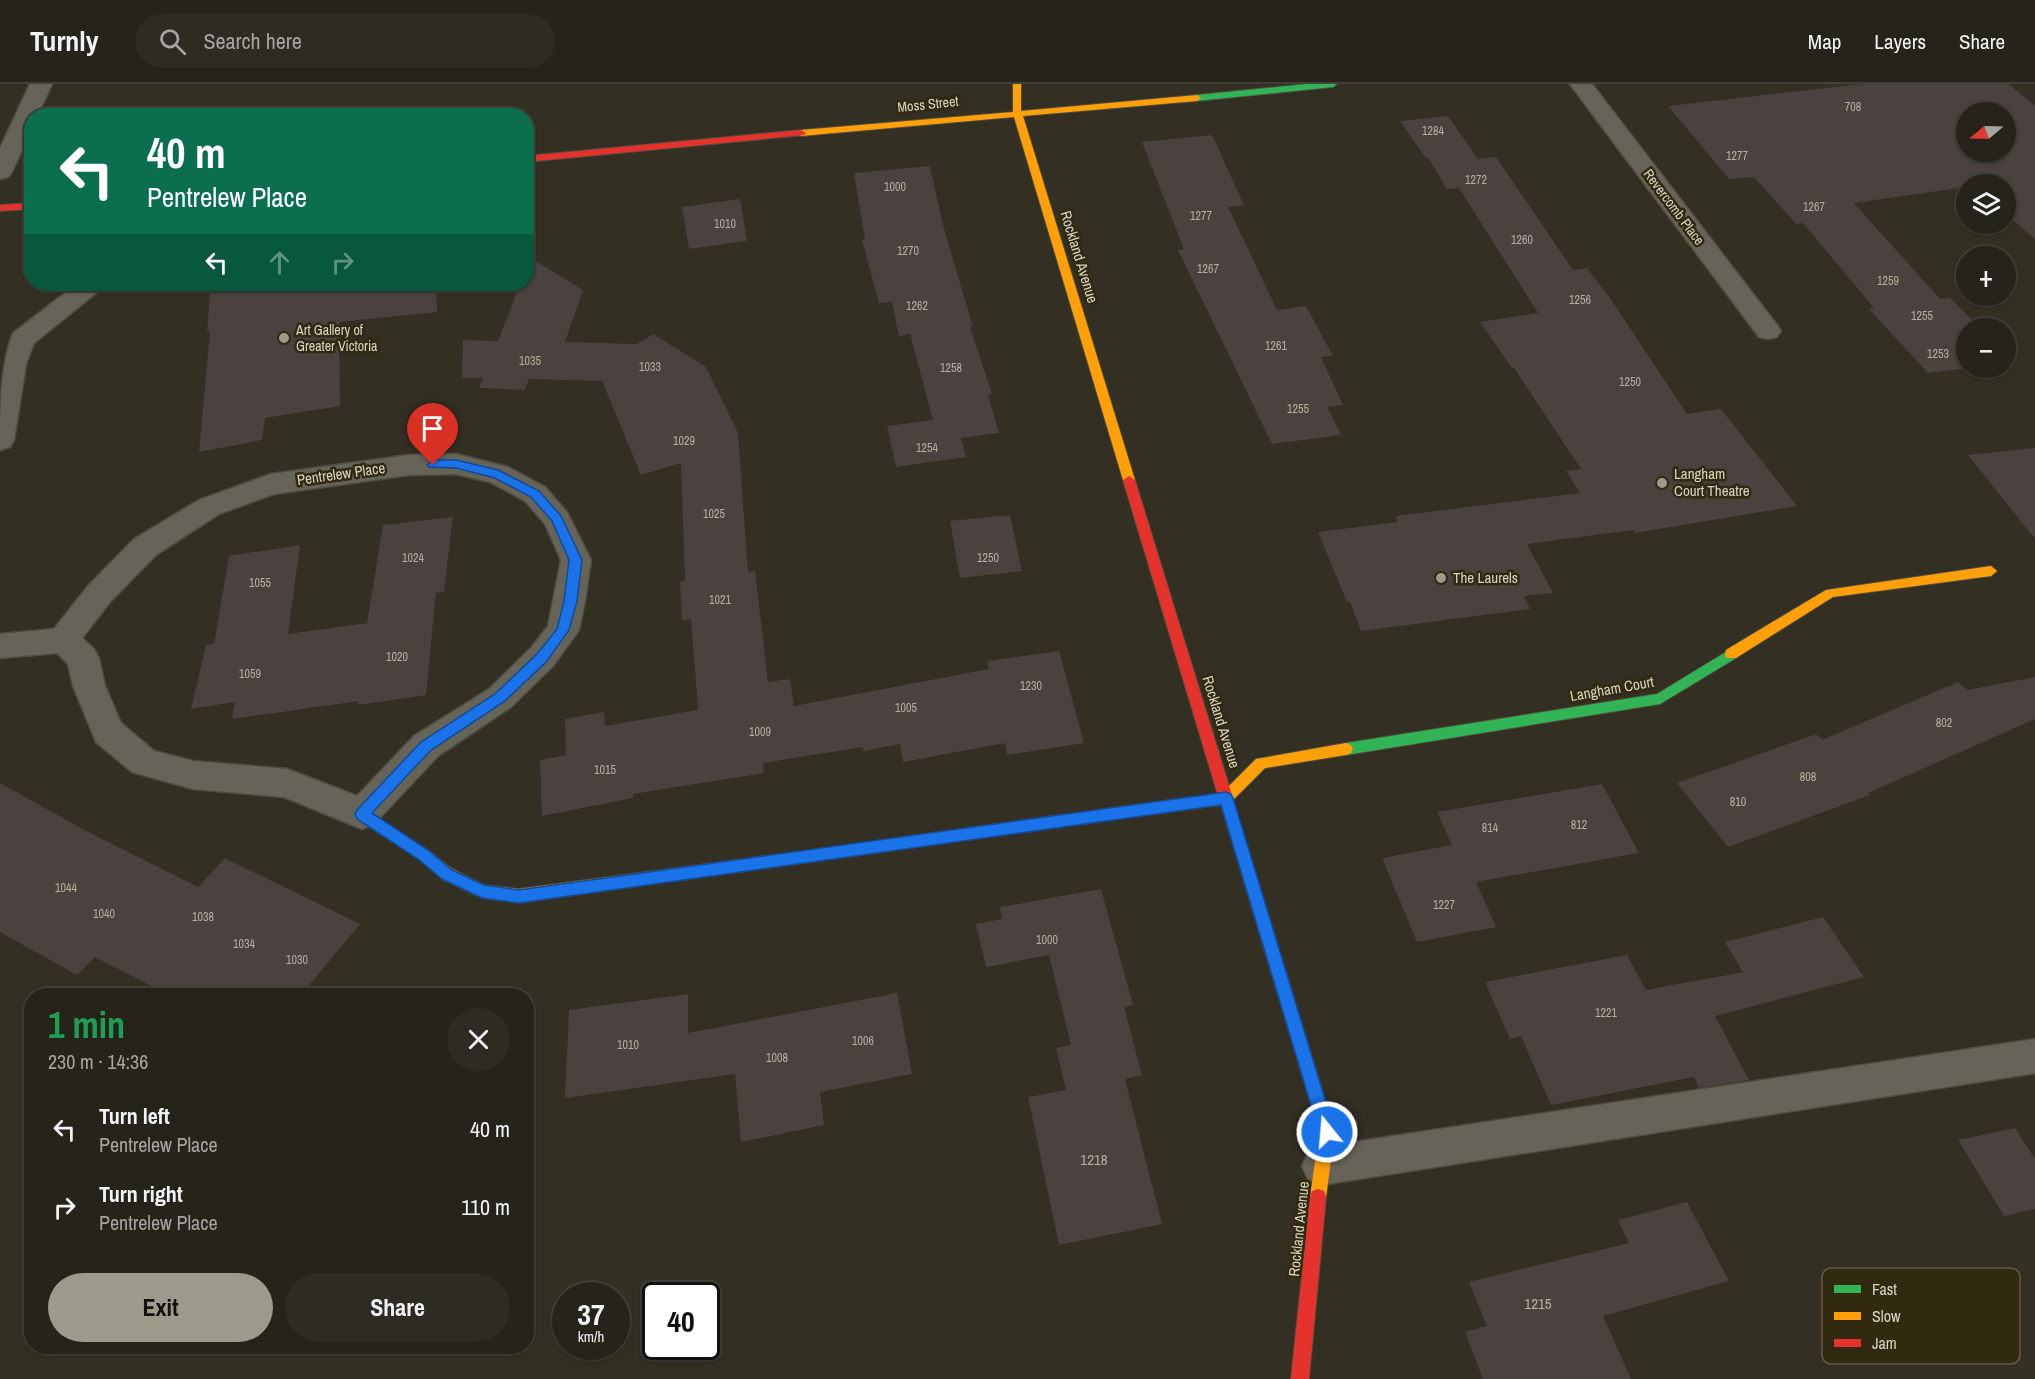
<!DOCTYPE html>
<html lang="en">
<head>
<meta charset="utf-8">
<style>
	body { margin:0; font-family:"Archivo Narrow",sans-serif; background:#2e2b23; color:#f1f3f6; height:100vh; display:flex; flex-direction:column; font-size:22px; white-space:nowrap }
	* { box-sizing:border-box; margin:0 }
	p { font-size:20px; color:#a4a4a2 }
	.icon { flex:none; width:33px; height:33px; fill:none; stroke:currentColor; stroke-width:2; stroke-linecap:round; stroke-linejoin:round }
	.map { position:relative; flex:1; overflow:hidden }
	.drawer { position:absolute; left:24px; top:904px; width:510px; height:366px; display:flex; flex-direction:column; background:#26231a; border-radius:24px; box-shadow:0 2px 4px #0004,0 0 0 2px #424039 }
	.drawer>* { flex:none }
	.hud { position:absolute; left:24px; top:24px; width:510px; height:183px; border-radius:24px; box-shadow:0 2px 4px #0004,0 0 0 2px #424039; background:#0b6e4f; color:#fff; overflow:hidden }
	.needle { width:39px; rotate:251deg }
	.tools { position:absolute; left:1956px; top:18px; display:grid; gap:12px }
	.tools a { display:grid; place-items:center; width:60px; height:60px; border-radius:50%; background:#26231a; box-shadow:0 2px 4px #0004,0 0 0 2px #424039; font-size:30px }
	.speed { position:absolute; left:552px; top:1198px; display:flex; gap:12px; font-size:30px; font-weight:700; text-align:center }
	.speed>* { display:grid; place-content:center; width:78px; height:78px; border-radius:50%; background:#26231a; box-shadow:0 2px 4px #0004,0 0 0 2px #424039; line-height:1 }
	.speed small { font-size:15px; font-weight:400 }
	.speed .limit { border:3px solid #111; border-radius:9px; background:#fff; color:#111 }
	.pin { position:absolute; display:grid; place-items:center; width:51px; height:51px; color:#fff; margin:-62px -26px; border-radius:50% 50% 50% 0; rotate:-45deg; box-shadow:0 0 6px #0007 }
	.pin .icon { rotate:45deg }
	.me { position:absolute; width:66px; margin:-33px; rotate:343deg; stroke-linejoin:round; filter:drop-shadow(0 0 4px #0008) }
	.turn { display:flex; align-items:center; gap:21px; height:126px; padding:0 24px; font-size:27px }
	.turn .icon { width:78px; height:78px; stroke-width:2.5 }
	.turn b { display:block; font-size:42px; line-height:51px }
	.lanes { display:flex; align-items:center; height:57px; padding:0 24px; background:#0003; justify-content:center; gap:30px; direction:ltr }
	.lanes .off { opacity:.35 }
	.round { display:grid; place-items:center; flex:none; width:63px; height:63px; border-radius:32px; background:#2e2b23 }
	.overview { display:flex; align-items:center; justify-content:space-between; height:102px; padding:0 24px }
	h1 { font-size:36px; font-weight:800; line-height:45px; color:#1e9e55 }
	.cta { display:flex; gap:12px; margin-top:auto; padding:12px 24px }
	.cta a { flex:1; height:69px; border-radius:36px; background:#9e9a8b; color:#111; font-size:24px; font-weight:800; line-height:69px; text-align:center }
	.cta a+a { background:#2e2b23; color:#f1f3f6 }
	ul { padding:0; list-style:none }
	li { display:flex; align-items:center; gap:18px; height:78px; padding:0 24px }
	li div { flex:1 }
	li b { display:block; font-size:22px }
	li em { font-style:normal }
	header { display:flex; align-items:center; gap:36px; box-sizing:border-box; height:84px; padding:0 30px; background:#26231a; border-bottom:2px solid #424039 }
	header strong { font-size:28px }
	nav { display:flex; gap:33px; margin-inline-start:auto; font-size:21px }
	.search { width:420px; height:54px; background:#2e2b23; display:flex; align-items:center; gap:15px; box-sizing:border-box; padding:0 21px; border-radius:33px; color:#a4a4a2; font-size:22px }
	.map>svg:first-child { display:block }
</style>
</head>
<body>
<header>
<strong>Turnly</strong>
<div class="search"><svg class="icon" aria-label="search" viewBox="0 0 24 24"><circle cx="10" cy="10" r="6"/><path d="M15 15l6 6"/></svg>Search here</div>
<nav><a>Map</a><a>Layers</a><a>Share</a></nav>
</header>
<div class="map">
<svg width="2035" height="1295" viewBox="0 0 2035 1295">
	<rect width="100%" height="100%" fill="#332f22"/>
	<path fill="#49423e" fill-rule="evenodd" d="M1862 0H2009L2035 22V155L2006 130V100H1966V103L1854 119 1940 215 1950 214 1980 244H1966L1968 284 1928 289 1869 225 1874 224 1803 139 1796 140 1754 93 1729 95 1668 22ZM1966 28H2006V68H1966Z
		M1448 32 1478 75 1496 73 1573 186 1587 184 1610 214 1687 330 1721 325 1797 422 1635 449 1633 446 1527 460 1553 509 1524 512 1530 525 1361 547 1350 518H1347L1318 448 1398 438 1396 432 1580 409 1566 387 1581 385 1514 284H1512L1480 238 1538 229 1459 104 1447 105 1428 73H1425L1400 37Z
		M1212 51 1244 121 1228 123 1277 226 1306 222 1333 272 1321 273 1343 321 1327 323 1341 351 1272 360 1178 166 1184 165 1142 58Z
		M930 82 943 141 973 243H970L992 310 988 311 999 349 961 354 966 373 896 383 887 342 933 336 910 250 899 252 892 218 879 219 862 156 865 155 854 89Z
		M740 115 747 157 689 165 682 123Z
		M526 171 583 206 565 258 637 260 653 250 706 283 738 349 748 488 755 487 768 598 790 595 794 622 989 585 987 577 1059 567 1084 659 1007 671 1005 659 903 678 900 660 863 667V663L763 679 764 689 633 710V714L542 732 540 676 566 671 565 635 604 628 605 642 698 626 691 535 682 536 680 498 685 497 681 379 641 391 602 297 529 295 525 306 479 304 483 294H462L463 256 498 257 520 200H526Z
		M238 200H436L437 228 339 238 340 322 265 334 262 356 199 368 210 247 207 248 210 208 237 204Z
		M2035 364V455L1968 371Z
		M1010 431 1022 487 960 494 950 437Z
		M453 433 444 508 436 509 426 611 358 621 359 617 232 635 235 618 191 625 206 561 214 560 229 472 300 461 288 550 367 539 383 441Z
		M2035 593V635L1868 709 1870 711 1728 763 1677 699 1816 650 1822 656 1958 598 1967 606Z
		M0 699 90 749 198 803 225 774 360 840 300 912H171L95 873 77 891 0 848Z
		M1602 700 1639 769 1476 798 1496 843 1417 858 1382 774 1452 761 1437 728Z
		M1101 805 1133 921 1124 923 1142 991 1125 995 1162 1140 1059 1161 1028 1013 1066 1006 1056 964 1071 961 1049 871 986 883 976 840 1002 835 1000 823Z
		M1823 833 1864 893 1715 932 1749 996 1699 1004 1694 993 1551 1021 1521 952 1510 955 1485 898 1627 871 1646 906 1743 888 1725 858Z
		M897 909 912 990 820 1008 824 1041 741 1058 735 990 565 1014 569 926 688 910V949Z
		M2015 1044 2035 1075V1125L2004 1132 1958 1056Z
		M1687 1118 1729 1197 1603 1232 1631 1295H1483L1465 1248 1487 1242 1469 1198 1629 1159 1618 1136Z"/>
	<g fill="none" stroke-linecap="round" stroke-linejoin="round">
		<g stroke="#4f4c40" stroke-width="3">
			<path id="lane" d="M2035 955V989L1321 1101 1308 1095 1302 1082 1308 1069 1321 1063Z"/>
		</g>
		<g stroke="#4f4c40" stroke-width="3">
			<path id="street" d="M30 0H52L37 32H32V44L12 88 8 93 0 95V64Z
				M1570 0H1592L1777 241 1781 247 1777 253 1768 255 1759 253Z
				M77 200H105L101 205 34 259 26 280 14 356 10 363 0 366C0 328 0 282 13 249Z
				M456 370 508 383 545 403 567 428 591 476 585 517 579 546 553 582 511 623 438 672 374 740 362 745 284 713 193 705 132 688 96 658 73 602 68 580 57 569 0 574V550L54 545 88 502 134 455 199 416 271 390 409 371ZM456 390 490 398 525 417 545 440 561 476 548 542 531 564 489 605 414 652 357 712 287 685 193 677 154 667 121 639 105 602 99 574 94 565 82 554 110 518 156 471 219 430 274 410 409 391Z"/>
		</g>
		<g stroke="#4f4c40" stroke-width="2">
			<path id="fast" d="M1307 0H1337L1333 3 1197 17 1193 14 1197 11Z
				M1731 565 1736 566 1737 570 1736 574 1660 620 1346 671 1341 669 1339 665 1341 661 1346 659 1657 610Z
				M1118 723 1123 725 1125 729 1123 733 1118 735 811 778 806 776 804 772 806 768 811 766Z"/>
		</g>
		<g stroke="#4f4c40" stroke-width="2">
			<path id="slow" d="M1013 0H1021V27L1197 11 1201 14 1197 17 1023 32 1135 396 1133 399 1129 400 1123 396 1014 33 801 52 796 49 801 46 1013 28Z
				M1991 482 1997 487 1991 492 1833 513 1736 574H1726L1725 570 1726 566 1826 506Z
				M1346 659 1351 661 1353 665 1351 669 1346 671 1265 684 1233 716 1335 1048 1326 1113 1324 1119 1318 1121 1312 1119 1310 1113 1319 1048 1221 721 1118 735 1113 733 1111 729 1113 725 1118 723 1222 709 1256 675Z
				M362 724 428 766 452 785 484 801 519 805 811 766 816 768 818 772 816 776 811 778 519 819 482 814 442 795 418 774 357 734 355 730 357 726Z"/>
		</g>
		<g stroke="#4f4c40" stroke-width="2">
			<path id="jam" d="M801 46 806 49 804 51 526 78V72Z
				M32 119V125L0 127V121Z
				M1129 392 1135 396 1234 718 1232 722 1227 724 1222 722 1220 718 1123 396Z
				M1318 1105 1324 1107 1326 1113 1309 1295H1291L1310 1113 1312 1107Z"/>
		</g>
		<use href="#lane" fill="#666359" fill-rule="evenodd"/>
		<use href="#street" fill="#666359" fill-rule="evenodd"/>
		<use href="#fast" fill="#30b455" fill-rule="evenodd"/>
		<use href="#slow" fill="#ff9f0a" fill-rule="evenodd"/>
		<use href="#jam" fill="#e5322d" fill-rule="evenodd"/>
	</g>
	<path fill="#1a73e8" stroke="#114b97" stroke-width="1.5" d="M433 376H456L498 386 539 407 561 432 582 476 577 517 569 546 547 577 505 617 431 666 372 729 428 766 452 786 484 801 519 806 1226 708 1231 710 1233 714 1335 1048 1333 1054 1327 1056 1321 1054 1319 1048 1221 721 519 819 482 814 442 795 418 775 357 735 355 730 357 726 421 658 495 610 537 570 557 545 564 517 569 476 552 437 531 413 495 394 456 384 429 383 427 381Z"/>
	<g fill="#9e9a8b" stroke="#312910" stroke-width="2">
		<circle cx="284" cy="254" r="6"/>
		<circle cx="1662" cy="399" r="6"/>
		<circle cx="1441" cy="494" r="6"/>
	</g>
	<g text-anchor="middle" stroke-width="5" stroke-linejoin="round" paint-order="stroke">
		<g font-size="12" fill="#b4afa2">
			<text x="1853" y="27">708</text>
			<text x="1433" y="51">1284</text>
			<text x="1737" y="76">1277</text>
			<text x="1476" y="100">1272</text>
			<text x="895" y="107">1000</text>
			<text x="1814" y="127">1267</text>
			<text x="1201" y="136">1277</text>
			<text x="725" y="144">1010</text>
			<text x="1522" y="160">1260</text>
			<text x="908" y="171">1270</text>
			<text x="1208" y="189">1267</text>
			<text x="1888" y="201">1259</text>
			<text x="1580" y="220">1256</text>
			<text x="917" y="226">1262</text>
			<text x="1922" y="236">1255</text>
			<text x="1276" y="266">1261</text>
			<text x="1938" y="274">1253</text>
			<text x="530" y="281">1035</text>
			<text x="650" y="287">1033</text>
			<text x="951" y="288">1258</text>
			<text x="1630" y="302">1250</text>
			<text x="1298" y="329">1255</text>
			<text x="684" y="361">1029</text>
			<text x="927" y="368">1254</text>
			<text x="714" y="434">1025</text>
			<text x="413" y="478">1024</text>
			<text x="988" y="478">1250</text>
			<text x="260" y="503">1055</text>
			<text x="720" y="520">1021</text>
			<text x="397" y="577">1020</text>
			<text x="250" y="594">1059</text>
			<text x="1031" y="606">1230</text>
			<text x="906" y="628">1005</text>
			<text x="1944" y="643">802</text>
			<text x="760" y="652">1009</text>
			<text x="605" y="690">1015</text>
			<text x="1808" y="697">808</text>
			<text x="1738" y="722">810</text>
			<text x="1579" y="745">812</text>
			<text x="1490" y="748">814</text>
			<text x="66" y="808">1044</text>
			<text x="1444" y="825">1227</text>
			<text x="104" y="834">1040</text>
			<text x="203" y="837">1038</text>
			<text x="1047" y="860">1000</text>
			<text x="244" y="864">1034</text>
			<text x="297" y="880">1030</text>
			<text x="1606" y="933">1221</text>
			<text x="863" y="961">1006</text>
			<text x="628" y="965">1010</text>
			<text x="777" y="978">1008</text>
		</g>
		<g font-size="14" fill="#d8d3c4" stroke="#312910">
			<text transform="translate(928 20) rotate(-6)" y="5">Moss Street</text>
			<text transform="translate(1674 123) rotate(53)" y="5">Revercomb Place</text>
		</g>
		<g font-size="14" fill="#d8d3c4" stroke="#312910" text-anchor="start">
			<text x="296" y="251">Art Gallery of<tspan x="296" dy="16">Greater Victoria</tspan></text>
		</g>
		<g font-size="15" fill="#d8d3c4" stroke="#312910">
			<text transform="translate(1079 173) rotate(73)" y="5">Rockland Avenue</text>
			<text transform="translate(341 390) rotate(-8)" y="5">Pentrelew Place</text>
			<text transform="translate(1612 605) rotate(-10)" y="5">Langham Court</text>
			<text transform="translate(1221 638) rotate(73)" y="5">Rockland Avenue</text>
			<text transform="translate(1299 1145) rotate(-84)" y="5">Rockland Avenue</text>
		</g>
		<g font-size="15" fill="#d8d3c4" stroke="#312910" text-anchor="start">
			<text x="1674" y="395">Langham<tspan x="1674" dy="17">Court Theatre</tspan></text>
			<text x="1453" y="499">The Laurels</text>
		</g>
		<g font-size="15" fill="#b4afa2">
			<text x="1094" y="1081">1218</text>
			<text x="1538" y="1225">1215</text>
		</g>
	</g>
	<rect x="1822" y="1184" width="198" height="96" rx="9" fill="#312910" stroke="#635c46" stroke-width="1.5"/>
	<rect x="1834" y="1201" width="27" height="8" fill="#30b455"/>
	<rect x="1834" y="1228" width="27" height="8" fill="#ff9f0a"/>
	<rect x="1834" y="1255" width="27" height="8" fill="#e5322d"/>
	<g font-size="16" fill="#d8d3c4">
		<text x="1872" y="1211">Fast</text>
		<text x="1872" y="1238">Slow</text>
		<text x="1872" y="1265">Jam</text>
	</g>
</svg>
<div class="tools">
<a><svg class="needle" viewBox="-14 -14 28 28"><path d="M0-13l5 13h-10z" fill="#e53935"/><path d="M0 13l5-13h-10z" fill="#a4a4a2"/></svg></a>
<a><svg class="icon" aria-label="layers" viewBox="0 0 24 24"><path d="M12 4l9 5-9 5-9-5zM3 14l9 5 9-5"/></svg></a>
<a>+</a>
<a>−</a>
</div>
<div class="speed"><div>37<small>km/h</small></div><div class="limit">40</div></div>
<div class="pin" style="left:433px;top:381px;background:#d93025"><svg class="icon" aria-label="arrive" viewBox="0 0 24 24"><path d="M6 21V4h12l-3 4 3 4H6"/></svg></div>
<svg class="me" style="left:1327px;top:1048px" viewBox="-20 -20 40 40"><circle r="17" fill="#1a73e8" stroke="#fff" stroke-width="3"/><path d="M0-11L8 9 0 5-8 9z" fill="#fff"/></svg>
<div class="hud">
<div class="turn"><svg class="icon" aria-label="left" viewBox="0 0 24 24"><path d="M17 20v-9H6M10 6l-5 5 5 5"/></svg><div><b>40 m</b>Pentrelew Place</div></div>
<div class="lanes"><svg class="icon" aria-label="left" viewBox="0 0 24 24"><path d="M17 20v-9H6M10 6l-5 5 5 5"/></svg><svg class="icon off" aria-label="ahead" viewBox="0 0 24 24"><path d="M12 20V5M6 11l6-6 6 6"/></svg><svg class="icon off" aria-label="right" viewBox="0 0 24 24"><path d="M7 20v-9h11M14 6l5 5-5 5"/></svg></div>
</div>
<section class="drawer">
<div class="overview"><div><h1>1 min</h1><p>230 m · 14:36</p></div><a class="round"><svg class="icon" aria-label="close" viewBox="0 0 24 24"><path d="M6 6l12 12M18 6L6 18"/></svg></a></div>
<ul>
<li><svg class="icon" aria-label="left" viewBox="0 0 24 24"><path d="M17 20v-9H6M10 6l-5 5 5 5"/></svg><div><b>Turn left</b><p>Pentrelew Place</p></div><em>40 m</em></li>
<li><svg class="icon" aria-label="right" viewBox="0 0 24 24"><path d="M7 20v-9h11M14 6l5 5-5 5"/></svg><div><b>Turn right</b><p>Pentrelew Place</p></div><em>110 m</em></li>
</ul>
<div class="cta"><a>Exit</a><a>Share</a></div>
</section>
</div>
</body>
</html>
